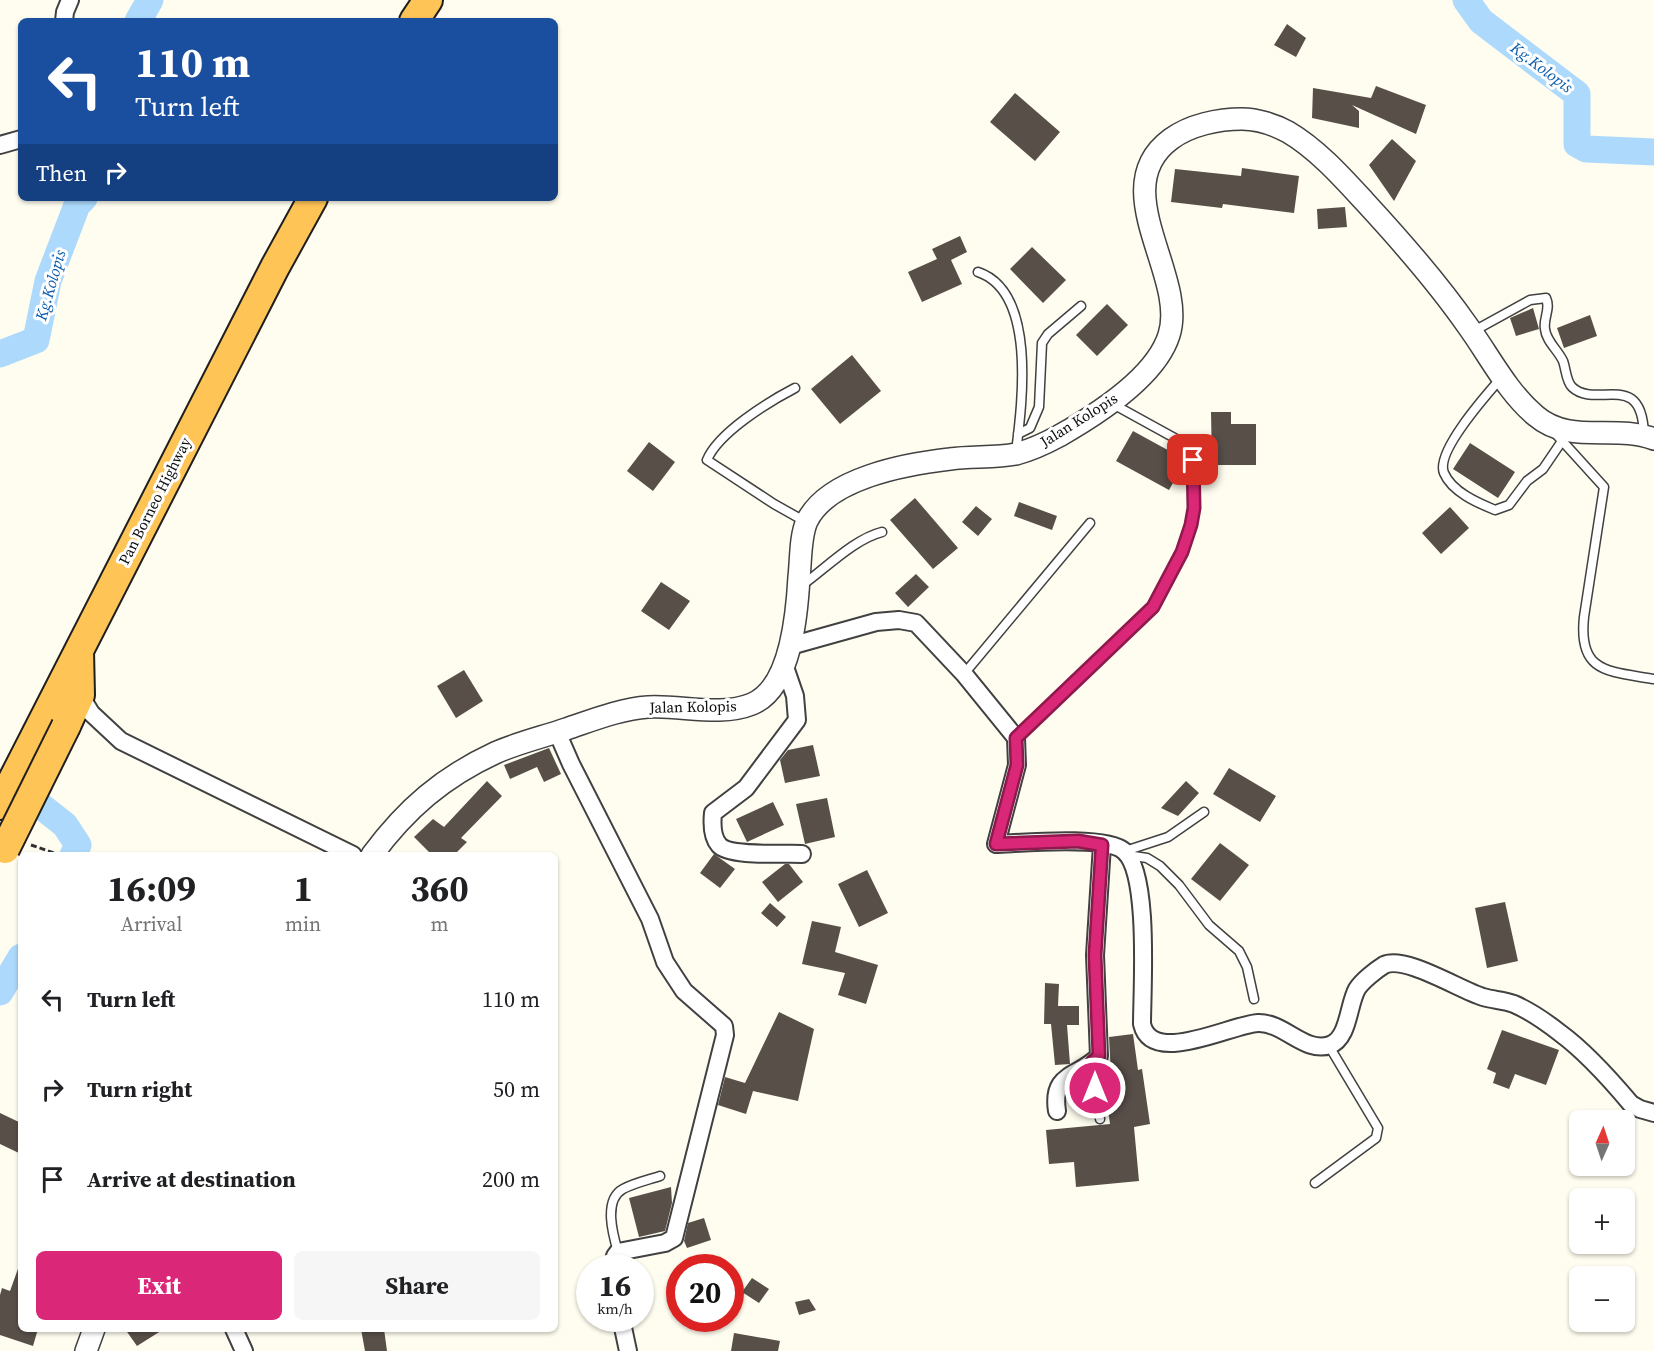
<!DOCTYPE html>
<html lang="en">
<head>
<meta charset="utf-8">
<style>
	body { margin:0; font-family:"Source Serif 4",serif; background:#f6f6f6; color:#202124; height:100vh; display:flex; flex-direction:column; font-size:22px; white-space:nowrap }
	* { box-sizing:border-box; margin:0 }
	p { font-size:20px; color:#757577 }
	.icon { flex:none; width:33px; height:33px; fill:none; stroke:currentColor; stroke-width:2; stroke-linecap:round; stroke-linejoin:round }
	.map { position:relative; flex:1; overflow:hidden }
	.details { position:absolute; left:18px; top:852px; width:540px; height:480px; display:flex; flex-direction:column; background:#fff; border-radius:9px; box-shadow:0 2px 4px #0004 }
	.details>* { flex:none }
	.top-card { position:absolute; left:18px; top:18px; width:540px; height:183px; border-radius:9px; box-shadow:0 2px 4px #0004; background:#1a4fa0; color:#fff; overflow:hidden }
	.needle { width:39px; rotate:3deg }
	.fabs { position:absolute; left:1569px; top:1110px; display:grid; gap:12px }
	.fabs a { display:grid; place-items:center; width:66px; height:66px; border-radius:9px; background:#fff; box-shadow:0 2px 4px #0004; font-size:30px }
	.speed { position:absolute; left:576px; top:1254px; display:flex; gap:12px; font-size:30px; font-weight:700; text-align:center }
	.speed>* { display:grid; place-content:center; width:78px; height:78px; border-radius:50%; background:#fff; box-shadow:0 2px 4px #0004; line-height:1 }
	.speed small { font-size:15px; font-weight:400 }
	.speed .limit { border:9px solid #d22; background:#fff; color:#111 }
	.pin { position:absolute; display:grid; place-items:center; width:51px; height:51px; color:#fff; margin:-26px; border-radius:12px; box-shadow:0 3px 9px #0006 }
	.me { position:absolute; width:66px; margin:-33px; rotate:0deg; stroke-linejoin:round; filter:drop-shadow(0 0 4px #0008) }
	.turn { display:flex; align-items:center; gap:21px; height:126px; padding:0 18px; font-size:27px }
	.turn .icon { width:78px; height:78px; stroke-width:2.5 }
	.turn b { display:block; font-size:42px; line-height:51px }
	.then { display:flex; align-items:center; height:57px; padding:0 18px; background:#0003; gap:12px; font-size:22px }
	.eta { display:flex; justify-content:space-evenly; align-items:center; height:102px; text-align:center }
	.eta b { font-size:36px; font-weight:700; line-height:42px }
	.button { display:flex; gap:12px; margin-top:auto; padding:12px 18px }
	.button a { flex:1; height:69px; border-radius:9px; background:#db2777; color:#fff; font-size:24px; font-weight:700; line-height:69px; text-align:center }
	.button a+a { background:#f6f6f6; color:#202124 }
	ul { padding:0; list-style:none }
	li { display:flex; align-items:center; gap:18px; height:90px; padding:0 18px }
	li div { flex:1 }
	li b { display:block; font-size:22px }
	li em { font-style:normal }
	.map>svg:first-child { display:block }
</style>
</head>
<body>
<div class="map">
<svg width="1654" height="1351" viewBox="0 0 1654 1351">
	<rect width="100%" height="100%" fill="#fffdef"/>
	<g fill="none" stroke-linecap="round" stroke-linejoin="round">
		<path stroke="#addafc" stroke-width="27" d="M1466 0 1481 21 1577 94V144L1586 149 1654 152
			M138 21 150 0
			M0 354 36 340 48 281 77 205 84 198
			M13 784 65 825 78 845 73 855
			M0 992 21 957"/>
	</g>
	<path fill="#584f49" d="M1287 24 1306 38 1296 57 1274 45Z
		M1376 86 1426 105 1416 134 1352 105 1359 111V128L1312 118 1313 88 1371 98Z
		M1015 93 1060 132 1035 161 990 122Z
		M1392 139 1416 161 1394 201 1369 165Z
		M1242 168 1299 176 1294 213 1223 204 1222 208 1171 202 1175 169 1241 176Z
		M1345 207 1347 227 1318 229 1317 209Z
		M960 236 967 252 951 260 962 284 922 302 908 272 937 259 932 249Z
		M1032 247 1066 280 1043 303 1010 269Z
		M1107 304 1128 325 1097 356 1076 335Z
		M1533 308 1539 329 1516 336 1510 318Z
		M1590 315 1597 336 1564 348 1557 328Z
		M852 355 881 391 840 424 811 389Z
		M1211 412H1231V424H1256V465H1212Z
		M1133 431 1186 460 1169 490 1116 461Z
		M649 442 675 462 653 491 627 471Z
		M1470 443 1515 472 1498 498 1453 469Z
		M915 498 958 548 933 569 890 520Z
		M1019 502 1057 516 1052 530 1014 516Z
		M976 506 992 519 978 536 962 522Z
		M1450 507 1469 528 1441 554 1422 533Z
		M916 574 929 587 908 607 895 593Z
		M661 582 690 601 669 630 641 611Z
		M464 670 483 701 456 718 437 686Z
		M813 745 820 776 785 783 780 760 788 750Z
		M549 748 561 774 544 782 537 767 510 779 504 765Z
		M1229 768 1276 796 1260 822 1213 794Z
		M487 781 502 796 461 838 467 842 454 855H432L414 837 433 819 444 827Z
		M1186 781 1199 793 1178 816 1161 808Z
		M827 798 835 837 805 844 796 804Z
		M773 802 784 825 747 842 736 819Z
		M1220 843 1249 865 1220 901 1191 879Z
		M714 854 735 869 720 888 700 873Z
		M785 864H789L803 882 778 902 762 882Z
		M867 870 888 913 859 927 838 884Z
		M1505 902 1518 961 1487 968 1475 908Z
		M770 903 786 917 777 927 761 913Z
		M812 921 841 927 835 952 878 965 866 1004 838 995 845 973 802 964Z
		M1045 983 1059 984 1058 1006H1079V1025H1067L1070 1064 1055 1065 1051 1024H1044Z
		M779 1012 814 1029 798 1101 753 1091 746 1114 718 1105 725 1077 745 1083Z
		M1502 1030 1559 1050 1546 1085 1515 1074 1509 1089 1493 1083 1496 1073 1487 1069Z
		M1133 1034 1138 1070 1142 1069 1150 1124 1134 1127 1139 1181 1076 1187 1074 1162 1049 1164 1046 1130 1110 1124 1103 1075 1111 1074 1109 1037Z
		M0 1113 21 1123V1154L0 1144Z
		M671 1187 672 1203 665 1231 639 1237 629 1198Z
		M704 1218 711 1240 687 1248 684 1241 688 1223Z
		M19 1266 21 1267V1329H38L33 1346 0 1335V1295L2 1288 10 1291Z
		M752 1278 769 1289 759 1303 742 1292Z
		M809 1299 816 1310 799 1315 795 1302Z
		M125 1329H164L137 1346Z
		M361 1329H384L387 1351H365Z
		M734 1333 780 1341 778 1351H731Z"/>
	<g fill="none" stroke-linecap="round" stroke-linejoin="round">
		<g stroke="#414141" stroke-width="11">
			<path id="service" d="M978 272C1037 292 1022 404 1016 452
				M1472 332 1530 300 1546 298C1551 309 1543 318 1545 329 1546 341 1558 350 1563 361 1566 369 1566 381 1572 387 1596 410 1642 368 1644 435
				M1502 377C1488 393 1435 452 1444 473 1452 492 1478 503 1495 510L1509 505 1527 481 1543 469 1562 441
				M795 388C768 402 718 433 707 460L774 504 806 522
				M1555 433 1604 487 1584 617C1578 673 1608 671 1653 679
				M1018 434 1030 428 1039 407 1042 343 1048 334 1081 306
				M801 586C825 569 854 539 882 532
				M964 674 1090 523
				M1016 738 1153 607 1182 552 1191 525 1194 508 1193 460 1189 449 1180 441 1111 403
				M1125 851 1168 837 1204 812
				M1127 855 1147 858 1160 866 1179 885 1209 925 1239 951 1247 967 1254 999
				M1092 1062 1100 1119
				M1315 1183 1376 1138 1378 1128 1329 1046
				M618 1252C613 1235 603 1200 623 1189 634 1183 648 1180 660 1176"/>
		</g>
		<g stroke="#414141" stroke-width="20">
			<path id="minor" d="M64 21 65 12 70 0
				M0 145 21 139
				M790 646 876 622 899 620 916 623 964 674 1016 738 1017 765 996 844C1022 843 1106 835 1124 851 1150 873 1142 989 1142 1024 1152 1067 1232 1024 1258 1023 1284 1022 1305 1054 1330 1045 1349 1038 1348 1005 1357 989 1362 981 1376 970 1384 965 1405 955 1460 990 1483 997 1493 1000 1504 1000 1514 1004 1530 1011 1546 1022 1560 1033 1586 1052 1610 1079 1631 1104L1640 1109 1654 1113
				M784 664 795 696 797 720 746 788 713 813C712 823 712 837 719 845 729 857 785 853 802 854
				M80 695 91 713 121 741 353 855
				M557 732 571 764 650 919 665 962 684 991 724 1026 725 1035 674 1238 665 1243 618 1252 615 1256 613 1268
				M1057 1111C1051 1072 1078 1078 1099 1056L1095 955 1102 845
				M621 1318 628 1351
				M234 1329 244 1351"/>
		</g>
		<g stroke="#414141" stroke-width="24">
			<path id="tertiary" d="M372 855C406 809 443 777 495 753 517 743 543 737 566 729 593 720 620 709 648 707 682 705 720 717 752 704 791 688 797 614 799 577 801 560 800 536 807 521 828 478 906 464 950 459 971 456 995 458 1016 454 1031 450 1046 443 1059 436 1096 415 1156 377 1169 335 1188 276 1104 188 1171 139 1190 125 1218 119 1242 119 1257 119 1275 125 1288 132 1317 149 1342 177 1365 202 1401 241 1437 282 1467 325 1489 355 1507 392 1536 416 1570 445 1615 424 1654 439
				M86 1351 94 1329"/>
		</g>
		<g stroke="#1f1f1f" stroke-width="32">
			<path id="trunk" d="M414 21 428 0
				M66 726 80 695 79 651
				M0 805 275 267 313 198"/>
		</g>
		<path stroke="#303030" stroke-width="3" stroke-dasharray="6 3" stroke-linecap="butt" d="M31 845 60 855"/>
		<use href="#service" stroke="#fff" stroke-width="8"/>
		<use href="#minor" stroke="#fff" stroke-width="16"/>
		<use href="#tertiary" stroke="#fff" stroke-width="21"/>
		<use href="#trunk" stroke="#ffc456" stroke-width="28"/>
		<g stroke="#1f1f1f" stroke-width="32" stroke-linecap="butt">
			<path id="trunk-bridge" d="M5 849 66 726"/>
		</g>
		<use href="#trunk-bridge" stroke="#ffc456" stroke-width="28"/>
	</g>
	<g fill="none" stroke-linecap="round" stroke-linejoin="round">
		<g stroke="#8e194d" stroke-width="15">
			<path id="route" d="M1095 1088 1092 1062 1099 1056 1095 955 1102 845 1078 841 996 844 1017 765 1016 738 1153 607 1182 552 1191 525 1194 508 1193 460"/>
		</g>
		<use href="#route" stroke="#db2777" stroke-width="10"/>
	</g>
	<g text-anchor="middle" stroke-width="6" stroke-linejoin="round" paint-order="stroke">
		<g font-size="15" fill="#0e0e0e" stroke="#fff">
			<text transform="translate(1079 420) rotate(-32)" y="5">Jalan Kolopis</text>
			<text transform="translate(155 501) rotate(-63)" y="5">Pan Borneo Highway</text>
			<text transform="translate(693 707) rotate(-1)" y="5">Jalan Kolopis</text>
		</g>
		<g font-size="16" font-style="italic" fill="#0a5cac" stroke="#fff">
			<text transform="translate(1542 67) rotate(37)" y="6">Kg.Kolopis</text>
			<text transform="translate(50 285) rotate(-74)" y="6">Kg.Kolopis</text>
		</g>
	</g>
</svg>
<div class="fabs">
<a><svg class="needle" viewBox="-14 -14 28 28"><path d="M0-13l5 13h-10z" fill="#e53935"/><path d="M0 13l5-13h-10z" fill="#757577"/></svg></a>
<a>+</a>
<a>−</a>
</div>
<div class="speed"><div>16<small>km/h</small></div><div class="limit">20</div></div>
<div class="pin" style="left:1193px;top:460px;background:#d93025"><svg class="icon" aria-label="arrive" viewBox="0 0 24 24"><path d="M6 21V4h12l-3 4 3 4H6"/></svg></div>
<svg class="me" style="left:1095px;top:1088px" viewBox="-20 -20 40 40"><circle r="17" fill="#db2777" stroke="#fff" stroke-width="3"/><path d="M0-11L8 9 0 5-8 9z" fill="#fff"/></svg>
<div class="top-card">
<div class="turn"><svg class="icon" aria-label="left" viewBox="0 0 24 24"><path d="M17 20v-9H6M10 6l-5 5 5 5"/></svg><div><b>110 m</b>Turn left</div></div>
<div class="then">Then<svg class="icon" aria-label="right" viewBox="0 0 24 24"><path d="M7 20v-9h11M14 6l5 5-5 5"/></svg></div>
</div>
<section class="details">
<div class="eta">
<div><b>16:09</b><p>Arrival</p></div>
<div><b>1</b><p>min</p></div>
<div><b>360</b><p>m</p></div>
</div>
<ul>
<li><svg class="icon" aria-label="left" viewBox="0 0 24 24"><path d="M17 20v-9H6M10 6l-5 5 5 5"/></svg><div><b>Turn left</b></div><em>110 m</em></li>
<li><svg class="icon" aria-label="right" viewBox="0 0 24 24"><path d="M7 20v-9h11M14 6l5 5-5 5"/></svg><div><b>Turn right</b></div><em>50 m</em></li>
<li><svg class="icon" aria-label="arrive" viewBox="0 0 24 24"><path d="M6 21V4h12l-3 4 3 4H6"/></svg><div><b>Arrive at destination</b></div><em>200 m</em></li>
</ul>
<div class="button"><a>Exit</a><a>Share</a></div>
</section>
</div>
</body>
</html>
